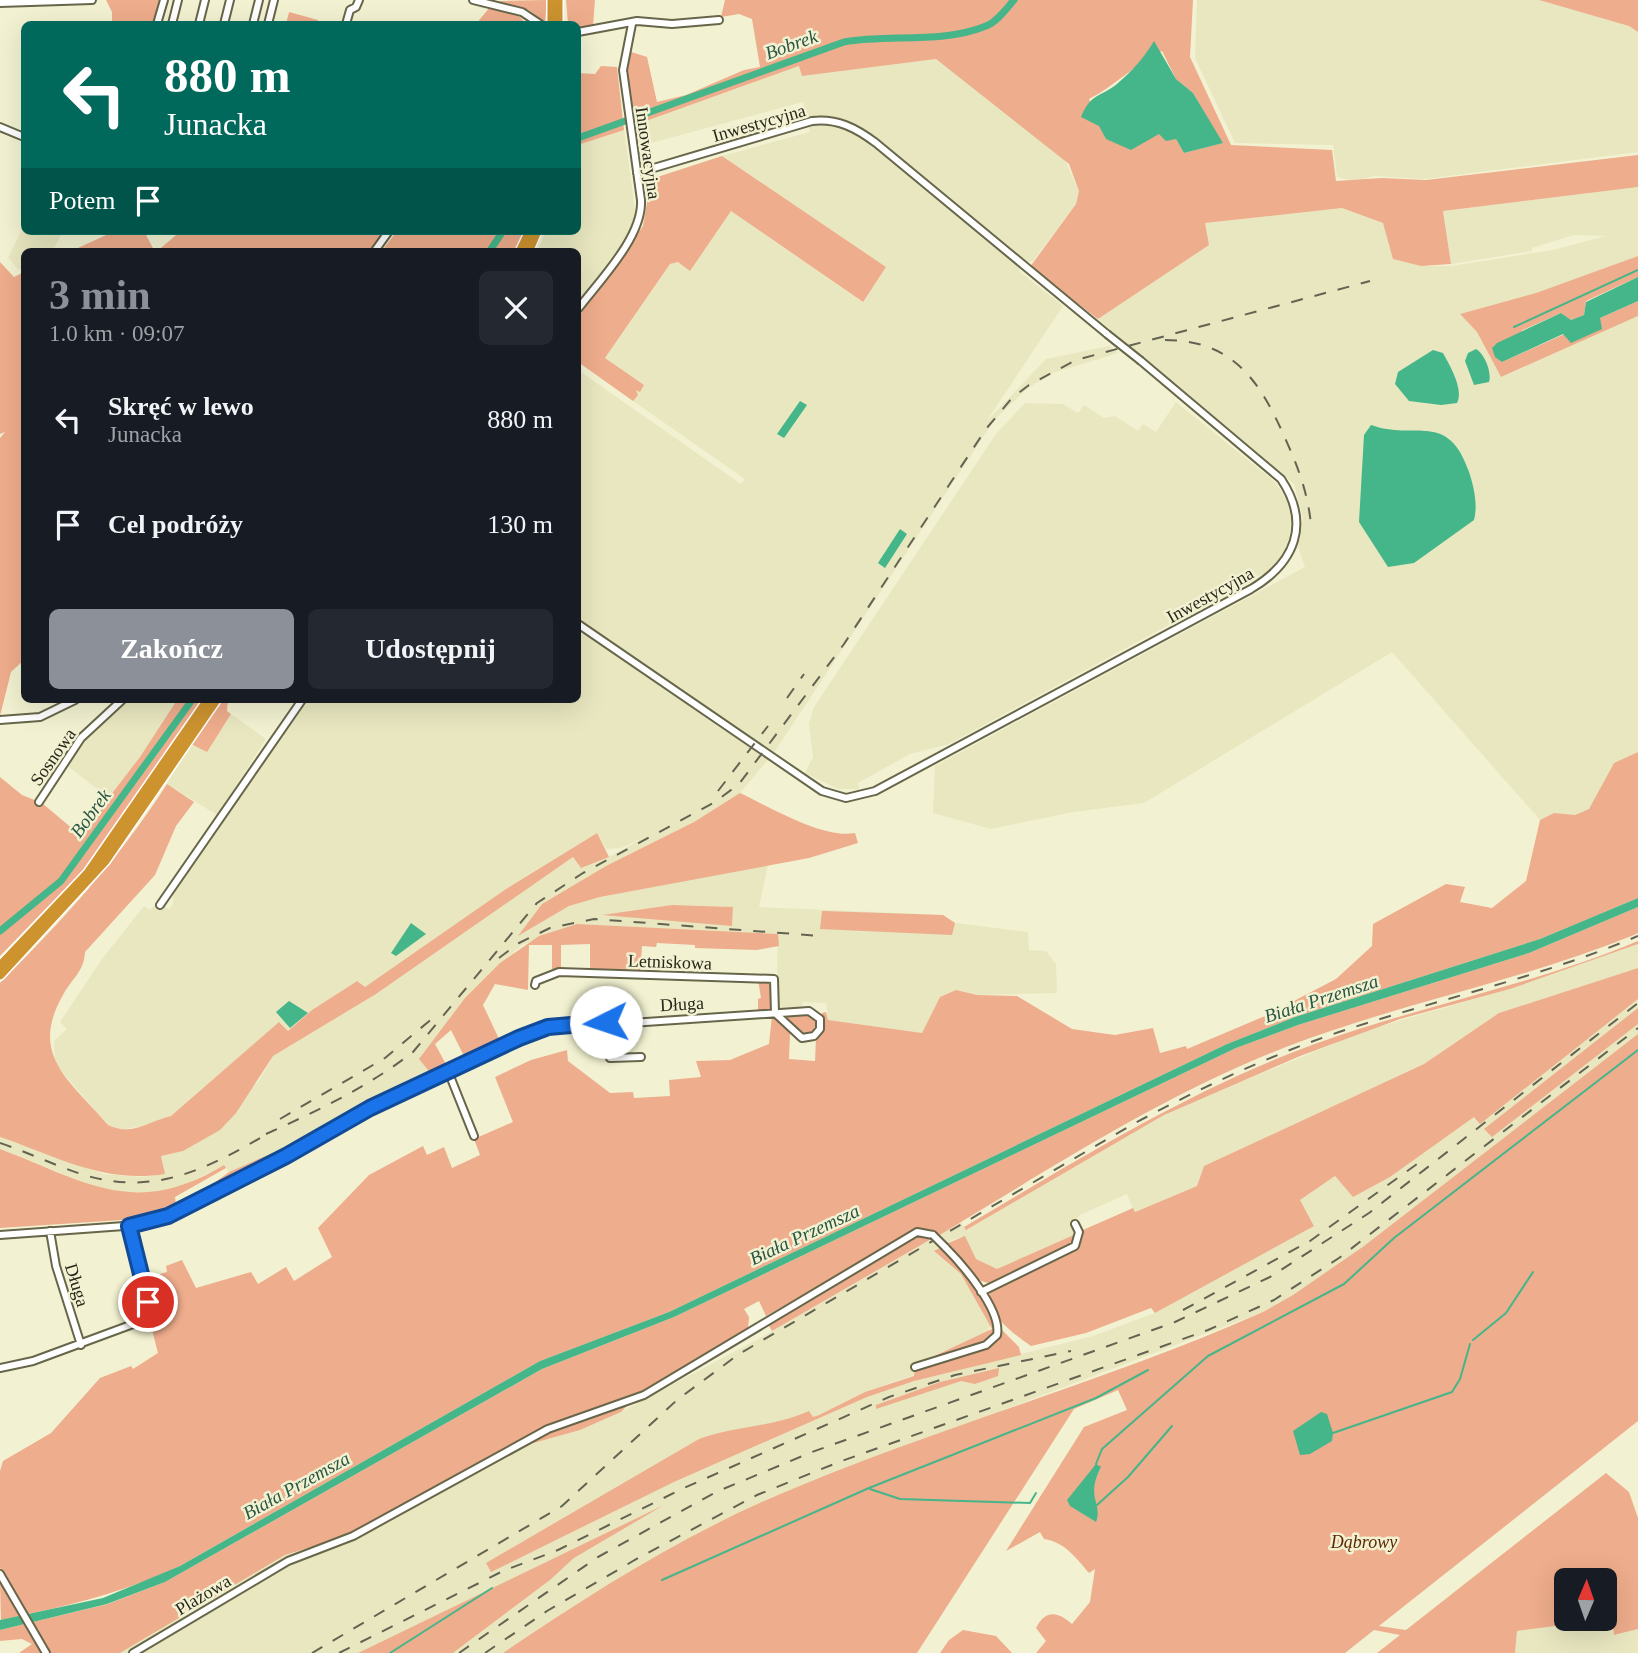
<!DOCTYPE html>
<html lang="pl">
<head>
<meta charset="utf-8">
<style>
	body { margin:0; font-family:"Times New Roman",serif; background:#242831; color:#f1f3f6; height:100vh; display:flex; flex-direction:column; font-size:26px; white-space:nowrap }
	* { box-sizing:border-box; margin:0 }
	p { font-size:23px; color:#9ea1a6 }
	.icon { flex:none; width:38px; height:38px; fill:none; stroke:currentColor; stroke-width:2; stroke-linecap:round; stroke-linejoin:round }
	.map { position:relative; flex:1; overflow:hidden }
	.panel { position:absolute; left:21px; top:248px; width:560px; height:455px; display:flex; flex-direction:column; background:#171b24; border-radius:10px; box-shadow:0 7px 28px #0002 }
	.panel>* { flex:none }
	.hud { position:absolute; left:21px; top:21px; width:560px; height:214px; border-radius:10px; box-shadow:0 7px 28px #0002; background:#00695c; color:#fff; overflow:hidden }
	.needle { width:46px; rotate:2deg }
	.buttons { position:absolute; left:1554px; top:1568px; display:grid; gap:14px }
	.buttons a { display:grid; place-items:center; width:63px; height:63px; border-radius:10px; background:#171b24; box-shadow:0 7px 28px #0002; font-size:35px }
	.pin { position:absolute; display:grid; place-items:center; width:60px; height:60px; color:#fff; margin:-30px; border:4px solid #fff; border-radius:50%; box-shadow:0 2px 7px #0007 }
	.me { position:absolute; width:77px; margin:-38px; rotate:266deg; stroke-linejoin:round; filter:drop-shadow(0 0 5px #0008) }
	.turn { display:flex; align-items:center; gap:24px; height:147px; padding:0 28px; font-size:32px }
	.turn .icon { width:91px; height:91px; stroke-width:2.5 }
	.turn b { display:block; font-size:49px; line-height:60px }
	.then { display:flex; align-items:center; height:66px; padding:0 28px; background:#0003; gap:14px; font-size:26px }
	.round { display:grid; place-items:center; flex:none; width:74px; height:74px; border-radius:10px; background:#242831 }
	.summary { display:flex; align-items:center; justify-content:space-between; height:119px; padding:0 28px }
	h1 { font-size:42px; font-weight:600; line-height:52px; color:#8c9099 }
	.primary-button { display:flex; gap:14px; margin-top:auto; padding:14px 28px }
	.primary-button a { flex:1; height:80px; border-radius:10px; background:#8c9099; color:#fff; font-size:28px; font-weight:600; line-height:80px; text-align:center }
	.primary-button a+a { background:#242831; color:#f1f3f6 }
	ul { padding:0; list-style:none }
	li { display:flex; align-items:center; gap:21px; height:105px; padding:0 28px }
	li div { flex:1 }
	li b { display:block; font-size:26px }
	li em { font-style:normal }
	.map>svg:first-child { display:block }
</style>
</head>
<body>
<div class="map">
<svg width="1638" height="1653" viewBox="0 0 1638 1653">
	<rect width="100%" height="100%" fill="#f2f2d2"/>
	<path fill="#e8e7c0" fill-rule="evenodd" d="M1197 0H1539L1629 26 1638 32V152L1424 179 1373 176 1356 182 1337 177 1333 145 1235 143 1195 58Z
		M936 59 1063 156 1079 191 1076 204 1033 261 1025 263 1019 271 1063 306 986 422 1046 359 1109 346 1118 353 1053 373 1028 388 995 419 773 754 740 793 694 822 606 866 542 904 520 935 569 906 600 897 768 865 759 907 943 915 955 923 1028 932 1029 950 1046 951 1056 964 1057 993 977 995 956 990 940 997 922 1033 828 1020 826 1003 803 1002 802 1009H776L778 934 577 924 522 945 465 998 420 1059 432 1075 369 1104 284 1155 234 1180 224 1165 183 1186 158 1192H117L94 1186 0 1149V1137L104 1174 141 1177 165 1174 161 1156 183 1151 259 1081 273 1056 376 994 573 857 581 868 609 857 647 836 621 848 606 849 596 833 506 889 365 987 356 981 312 1010 288 1031 279 1022 171 1116 150 1125 118 1130 108 1125 55 1064 54 1041 67 1029 60 1022 102 959 144 906 150 910 158 902 169 909 173 904V893L307 700H578V370L741 484 745 479 633 401 636 390 644 385 605 358 670 264 678 262 690 270 731 211 862 302 886 267 722 156 810 132 803 102 640 146 635 125 800 66 802 76ZM672 905 733 907 732 925 607 915Z
		M624 130 636 217 628 235 578 303V252H537L546 231H578V145Z
		M1638 187V256L1536 293 1460 314 1477 332 1501 377 1638 316V752L1614 763 1589 809 1575 815 1554 813 1540 820 1392 652 1144 803 1073 812 991 829 933 813 935 766 1305 567 1298 547 1303 518 1294 484 1098 319 1209 245 1205 223 1342 208 1383 223 1386 230 1421 266H1451L1553 250 1605 236 1574 235 1532 248V251L1451 264 1443 211Z
		M24 225V231H63L52 252H24V268L18 269 8 258Z
		M1176 402 1275 482 1287 501 1291 519 1289 538 1280 559 1270 570 949 744 910 754 858 783 859 789H838L805 773 813 757 809 724 814 707 996 434 1025 403 1063 404 1078 413 1084 405 1104 418 1115 416 1138 431 1143 424 1156 432Z
		M125 700H177L140 757 109 798 66 765 83 739 121 708Z
		M231 714 266 739 217 815 167 784 191 744 207 751Z
		M1638 944V968L1499 1013 1424 1064 1204 1166 1197 1186 1134 1212 1127 1194 1080 1215 1072 1225 1076 1234 997 1269 976 1259 965 1237 954 1239 935 1252 961 1274 991 1324 987 1333 916 1363 914 1375 865 1392 819 1415 813 1417 809 1412 781 1421 699 1439 529 1541 534 1551 674 1482 867 1397 914 1381 1093 1336 1155 1313 1314 1225 1300 1200 1335 1176 1353 1197 1390 1177 1474 1117 1480 1123 1638 999V1008L1484 1130 1493 1136 1638 1024V1034L1364 1246 1293 1295 1263 1312 775 1496 673 1547 567 1610 503 1653H453L550 1580 574 1558 653 1511 358 1653H120L285 1555 380 1526 530 1444 580 1430 621 1412 760 1338 961 1222 966 1230 1171 1111 1367 1030 1510 989Z
		M1613 1619 1615 1635 1638 1629V1653H1515L1517 1631Z"/>
	<path fill="#eead8c" fill-rule="evenodd" d="M106 0H160L154 24H112V12Z
		M547 0 545 23 529 10 498 1Z
		M566 0H595L593 26 578 28V24H568Z
		M725 0H1193L1190 57 1231 145 1332 150 1336 181 1382 178 1426 180 1638 155V187L1443 211 1451 264 1421 266 1393 259 1383 223 1342 208 1205 223 1209 245 1098 319 1030 267 1076 204 1079 191 1069 164 936 59 802 76 799 66 635 125 625 64 628 51 647 57 657 102 686 95 744 70 760 67 752 19 739 14 721 17ZM1162 51 1176 79 1193 93 1222 143 1184 153 1176 139 1160 133 1141 142 1106 139 1089 99C1116 85 1135 64 1162 51Z
		M1539 0H1638V32L1629 26Z
		M490 7 519 16 526 24H476Z
		M289 12 318 20 317 24H286Z
		M601 66 617 67 624 130 578 145V73L595 74Z
		M722 156 886 267 863 302 731 211 690 271 678 262 670 264 605 358 644 385 640 392 636 390 638 395 633 401 578 362V318L643 226 648 197 645 181Z
		M115 231H144L155 252H69Z
		M181 231H387L371 252H156Z
		M397 231H525L515 252H381Z
		M1638 256V277L1586 301 1584 315 1571 320 1561 313 1523 330 1502 362 1638 301V316L1501 377 1477 332 1460 314 1536 293Z
		M0 262 14 277 24 272V660L11 672 0 716V438L5 432 0 434Z
		M177 700H202L91 862 0 956V777L22 795 42 803 80 835 140 757Z
		M221 700H228L227 711 231 714 207 752 191 744Z
		M1638 752V898L1540 939 1295 1017 1227 1044 669 1312 540 1361 180 1566C130 1589 82 1603 28 1614L0 1568V1471L3 1461 51 1433 100 1378 131 1366 133 1369 158 1353 139 1280 167 1272 166 1266 182 1260 196 1288 251 1272 258 1284 286 1267 294 1281 332 1257 318 1228 369 1175 423 1146 427 1155 444 1147 452 1168 480 1155 474 1139 513 1122 495 1077 531 1060 567 1050 568 1061 610 1093 633 1092 634 1098 670 1096 669 1080 701 1077 696 1061 730 1060 769 1044 772 1016 793 1034H790L789 1059 815 1061 816 1038 824 1029 822 1013 826 1012 828 1020 922 1033 940 997 956 990 977 995 1017 996 1072 1029 1115 1035 1153 1028 1160 1053 1186 1046 1187 1049 1265 1016 1336 979 1372 946 1373 924 1446 884 1465 887 1460 902 1492 908 1526 881 1540 820 1554 813 1575 815 1589 809 1614 763Z
		M167 784 194 802 176 826 155 875 85 952C84 972 72 978 63 995 28 1056 71 1081 108 1125 132 1137 149 1121 171 1116L279 1022 288 1031 312 1010 357 981 365 987 506 889 597 833 609 857 581 868 573 857 376 994 273 1056 236 1113 220 1130 183 1151 161 1156 165 1174C104 1184 56 1156 0 1137V983C62 921 119 859 167 784Z
		M740 793C770 807 823 839 855 833L858 843 809 858 600 897 569 906 518 936 542 904 606 866 694 822Z
		M672 905 733 907 732 926 602 915Z
		M1638 907V933L1634 935C1521 981 1400 1003 1286 1047 1163 1095 1051 1168 938 1236L930 1229 915 1231 766 1316 759 1301 744 1309 749 1317 748 1329 641 1392 621 1412 580 1430 530 1444 380 1526 285 1555 120 1653H19L32 1644 22 1639 0 1641V1630L25 1624 30 1632 36 1628 33 1622 108 1604 165 1582 542 1369 674 1317 1236 1048 1298 1025 1529 953Z
		M822 911 943 915 955 923 952 935 820 929Z
		M577 924 778 934 779 946 757 950 695 948V945L657 943 656 947 642 946 640 976 590 975V944L561 945V970L552 972V945H529L528 990 495 984 483 1005 501 1043 466 1060 451 1030 435 1044 448 1068 432 1075 419 1059 465 998 500 963 539 936Z
		M1638 941V944L1510 989 1400 1019 1300 1056 1164 1115 966 1230 964 1227C1069 1165 1172 1101 1286 1055 1401 1009 1524 989 1638 941Z
		M1638 968V999L1480 1124 1474 1117 1390 1177 1353 1197 1335 1176 1300 1200 1314 1226 1155 1313 1151 1308 1086 1333 1031 1346C1015 1334 986 1316 990 1292L1079 1247 1083 1230 1133 1208 1135 1212 1197 1186 1204 1166 1424 1064 1499 1013Z
		M758 980H772L773 1011 758 1012V999L761 998Z
		M1638 1008V1024L1492 1137 1484 1129Z
		M809 1013 818 1021 817 1029 810 1036 801 1035 783 1016Z
		M1638 1034V1421L1379 1626 1406 1630 1606 1473 1629 1492 1638 1518V1629L1614 1635 1612 1619 1517 1631 1515 1653H1377L1400 1635 1374 1630 1345 1653H1036L1046 1641 1036 1628C1046 1609 1058 1612 1072 1624L1090 1602 1095 1569 1089 1573C1076 1558 1065 1542 1044 1539L1040 1532 1006 1551 1084 1427 1127 1410 1118 1390 1074 1409 917 1653H503C590 1594 680 1537 778 1495 937 1427 1105 1382 1263 1312L1293 1295 1364 1246ZM1101 1467 1093 1484 1096 1522 1071 1506ZM1566 1580H1605V1619H1566Z
		M368 1099 369 1104 284 1155 186 1204 229 1172 291 1145Z
		M0 1149C87 1182 135 1219 224 1165L226 1168 175 1197 176 1206 137 1219 0 1228Z
		M927 1234 933 1238 772 1331 767 1322 913 1237Z
		M1076 1234 1077 1242 991 1284 975 1279 946 1244 965 1236 976 1259 997 1269Z
		M942 1247C964 1270 989 1299 996 1331L989 1341 915 1365 992 1329 961 1274 934 1251Z
		M1002 1330 1019 1347 1021 1355 914 1381 867 1397 674 1482 491 1572 486 1563 699 1439C735 1426 774 1427 809 1411L813 1417 819 1415 865 1392 914 1376 915 1369 983 1349 993 1344Z
		M999 1368 998 1376 975 1384 961 1381 876 1409V1405L940 1382Z
		M664 1505 574 1558 550 1580 453 1653H358Z
		M0 1582 20 1616 1 1620Z
		M963 1630 996 1636 1012 1653H940L949 1640Z"/>
	<path fill="#45b58a" d="M1154 41 1176 79 1193 93 1223 143 1184 153 1176 139 1166 141 1159 134 1131 150 1106 139 1099 126 1081 117C1091 93 1099 98 1117 84 1132 71 1144 58 1154 41Z
		M766 117 767 124 716 139 714 132Z
		M1638 277V301L1600 318 1602 329 1571 343 1563 334 1502 362 1495 357 1492 348 1497 343 1561 313 1571 320 1584 315 1586 302Z
		M1476 349C1485 354 1492 373 1489 382L1474 385 1465 361 1468 353Z
		M1433 350 1443 353C1450 366 1464 389 1457 403L1441 405 1409 401 1395 384 1398 372Z
		M800 401 807 405 784 438 777 434Z
		M1371 425C1415 441 1448 410 1469 472 1474 487 1478 505 1474 520L1414 563 1388 567 1359 522 1364 435Z
		M900 529 907 534 885 568 878 563Z
		M1638 898V907L1529 953 1298 1025 1236 1048 674 1317 542 1369 165 1582 107 1604 0 1630V1620L103 1598 180 1566 540 1361 669 1312 1227 1044 1295 1017 1540 939Z
		M411 923 426 934 396 956 391 953Z
		M289 1001 308 1013 290 1028 276 1012Z
		M1321 1412 1327 1414 1333 1433 1332 1441 1310 1454 1300 1455 1293 1431Z
		M1096 1464 1101 1467C1085 1498 1103 1502 1096 1522L1070 1506 1067 1500Z"/>
	<g fill="none" stroke-linecap="round" stroke-linejoin="round">
		<path stroke="#45b58a" stroke-width="2" d="M1514 327 1638 270
			M1473 1340 1506 1313 1533 1272
			M1333 1433 1452 1392 1460 1379 1470 1344
			M1096 1464 1102 1449 1208 1356 1344 1284 1394 1238 1638 1050
			M870 1489 900 1499 1030 1503 1036 1493
			M1097 1505 1128 1477 1172 1426
			M662 1580 869 1488 1096 1398 1148 1370
			M390 1653 492 1588"/>
		<path stroke="#45b58a" stroke-width="7" d="M578 138 844 42C889 34 942 44 986 26 997 22 1006 9 1014 0
			M489 252 503 231
			M0 931 61 881 192 700"/>
		<g stroke="#67664a" stroke-width="10">
			<path id="minor" d="M473 0 522 12 540 24
				M0 3 92 0
				M157 24 164 0
				M172 24 178 0
				M199 24 205 0
				M224 24 230 0
				M253 24 259 0
				M268 24 274 0
				M346 24 350 10 356 7 359 0
				M578 32 637 21 672 24 719 20
				M0 127 24 137
				M637 173 812 121C837 118 856 128 876 143L1107 334
				M374 252 389 231
				M578 309C599 281 643 237 641 200L623 70 632 24
				M578 624 822 791 846 798 875 791 1251 589C1295 563 1311 524 1281 479L1141 361
				M0 720 40 717 75 700
				M39 802 81 738 122 700
				M160 905 302 700
				M535 985 536 981 559 972 774 979 775 1013
				M606 1022 610 1058 641 1057
				M448 1071 474 1136
				M50 1231 56 1266 81 1345
				M0 1235 138 1225 168 1216 286 1156 370 1108 542 1029 809 1011 820 1019V1029L814 1036 802 1038 775 1013
				M981 1292 1075 1246 1079 1232 1075 1224
				M915 1367 986 1345 997 1335C1002 1310 962 1264 945 1247
				M0 1368 33 1361 144 1320 149 1312 148 1302 129 1226
				M0 1574 46 1653
				M133 1653 288 1561 353 1536 548 1429 644 1395 917 1232 933 1235"/>
		</g>
		<g stroke="#fff" stroke-width="12">
			<path id="highway" d="M552 24V0
				M558 24V0
				M520 252 530 231
				M528 252 537 231
				M0 966 88 873 208 700
				M0 975 105 861 216 700"/>
		</g>
		<use href="#minor" stroke="#fff" stroke-width="6"/>
		<use href="#highway" stroke="#cc932f" stroke-width="9"/>
		<path stroke="#646352" stroke-width="2" stroke-dasharray="12 12" stroke-linecap="butt" d="M1165 340C1233 340 1260 381 1285 438 1298 467 1308 493 1311 525
			M787 698 804 674
			M718 791 768 726
			M499 958 519 943 550 928 594 919 821 936
			M280 1119 385 1058 434 1017
			M266 1134C317 1111 368 1087 413 1052L537 903 583 873 715 802 739 784 844 644 986 429 1012 398 1029 385 1076 360 1370 281
			M0 1143C27 1152 54 1165 81 1174 157 1198 210 1167 274 1130
			M1183 1310 1310 1241 1417 1164
			M312 1653 562 1506 677 1400 739 1354 1135 1123C1201 1088 1268 1056 1339 1032 1439 999 1541 977 1638 936
			M339 1653 503 1571 558 1550 684 1488 889 1397 955 1375 1071 1351
			M459 1653 598 1557 716 1492 812 1452 1175 1322 1270 1277 1369 1213 1638 1003
			M485 1653 547 1611 640 1557 757 1495 839 1462 1208 1330 1274 1300 1339 1258 1638 1028"/>
		<g stroke="#67664a" stroke-width="10" stroke-linecap="butt">
			<path id="minor-bridge" d="M1107 334 1141 361
				M933 1235 945 1247"/>
		</g>
		<use href="#minor-bridge" stroke="#fff" stroke-width="6"/>
	</g>
	<g fill="none" stroke-linecap="round" stroke-linejoin="round">
		<g stroke="#114b97" stroke-width="18">
			<path id="route" d="M148 1302 129 1226 168 1216 286 1156 370 1108 519 1038 548 1027 606 1022"/>
		</g>
		<use href="#route" stroke="#1a73e8" stroke-width="12"/>
	</g>
	<g text-anchor="middle" stroke-width="5" stroke-linejoin="round" paint-order="stroke">
		<g font-size="18" fill="#28271c" stroke="#f2f2d2">
			<text transform="translate(759 123) rotate(-16)" y="6">Inwestycyjna</text>
			<text transform="translate(648 153) rotate(82)" y="6">Innowacyjna</text>
			<text transform="translate(1210 595) rotate(-29)" y="6">Inwestycyjna</text>
			<text transform="translate(53 757) rotate(-55)" y="6">Sosnowa</text>
			<text transform="translate(670 962) rotate(2)" y="6">Letniskowa</text>
			<text transform="translate(682 1004) rotate(-3)" y="6">Długa</text>
			<text transform="translate(77 1285) rotate(73)" y="6">Długa</text>
			<text transform="translate(203 1595) rotate(-31)" y="6">Plażowa</text>
		</g>
		<g font-size="18" font-style="italic" fill="#5e2805" stroke="#f2f2d2">
			<text x="1364" y="1548">Dąbrowy</text>
		</g>
		<g font-size="19" font-style="italic" fill="#285643" stroke="#f2f2d2">
			<text transform="translate(791 44) rotate(-20)" y="7">Bobrek</text>
			<text transform="translate(90 813) rotate(-54)" y="7">Bobrek</text>
			<text transform="translate(1321 998) rotate(-18)" y="7">Biała Przemsza</text>
			<text transform="translate(804 1234) rotate(-25)" y="7">Biała Przemsza</text>
			<text transform="translate(296 1485) rotate(-29)" y="7">Biała Przemsza</text>
		</g>
	</g>
</svg>
<div class="buttons">
<a><svg class="needle" viewBox="-14 -14 28 28"><path d="M0-13l5 13h-10z" fill="#e53935"/><path d="M0 13l5-13h-10z" fill="#9ea1a6"/></svg></a>
</div>
<div class="pin" style="left:148px;top:1302px;background:#d93025"><svg class="icon" aria-label="arrive" viewBox="0 0 24 24"><path d="M6 21V4h12l-3 4 3 4H6"/></svg></div>
<svg class="me" style="left:606px;top:1022px" viewBox="-20 -20 40 40"><circle r="19" fill="#fff"/><path d="M0-13L10 11 0 6-10 11z" fill="#1a73e8"/></svg>
<div class="hud">
<div class="turn"><svg class="icon" aria-label="left" viewBox="0 0 24 24"><path d="M17 20v-9H6M10 6l-5 5 5 5"/></svg><div><b>880 m</b>Junacka</div></div>
<div class="then">Potem<svg class="icon" aria-label="arrive" viewBox="0 0 24 24"><path d="M6 21V4h12l-3 4 3 4H6"/></svg></div>
</div>
<section class="panel">
<div class="summary"><div><h1>3 min</h1><p>1.0 km · 09:07</p></div><a class="round"><svg class="icon" aria-label="close" viewBox="0 0 24 24"><path d="M6 6l12 12M18 6L6 18"/></svg></a></div>
<ul>
<li><svg class="icon" aria-label="left" viewBox="0 0 24 24"><path d="M17 20v-9H6M10 6l-5 5 5 5"/></svg><div><b>Skręć w lewo</b><p>Junacka</p></div><em>880 m</em></li>
<li><svg class="icon" aria-label="arrive" viewBox="0 0 24 24"><path d="M6 21V4h12l-3 4 3 4H6"/></svg><div><b>Cel podróży</b></div><em>130 m</em></li>
</ul>
<div class="primary-button"><a>Zakończ</a><a>Udostępnij</a></div>
</section>
</div>
</body>
</html>
